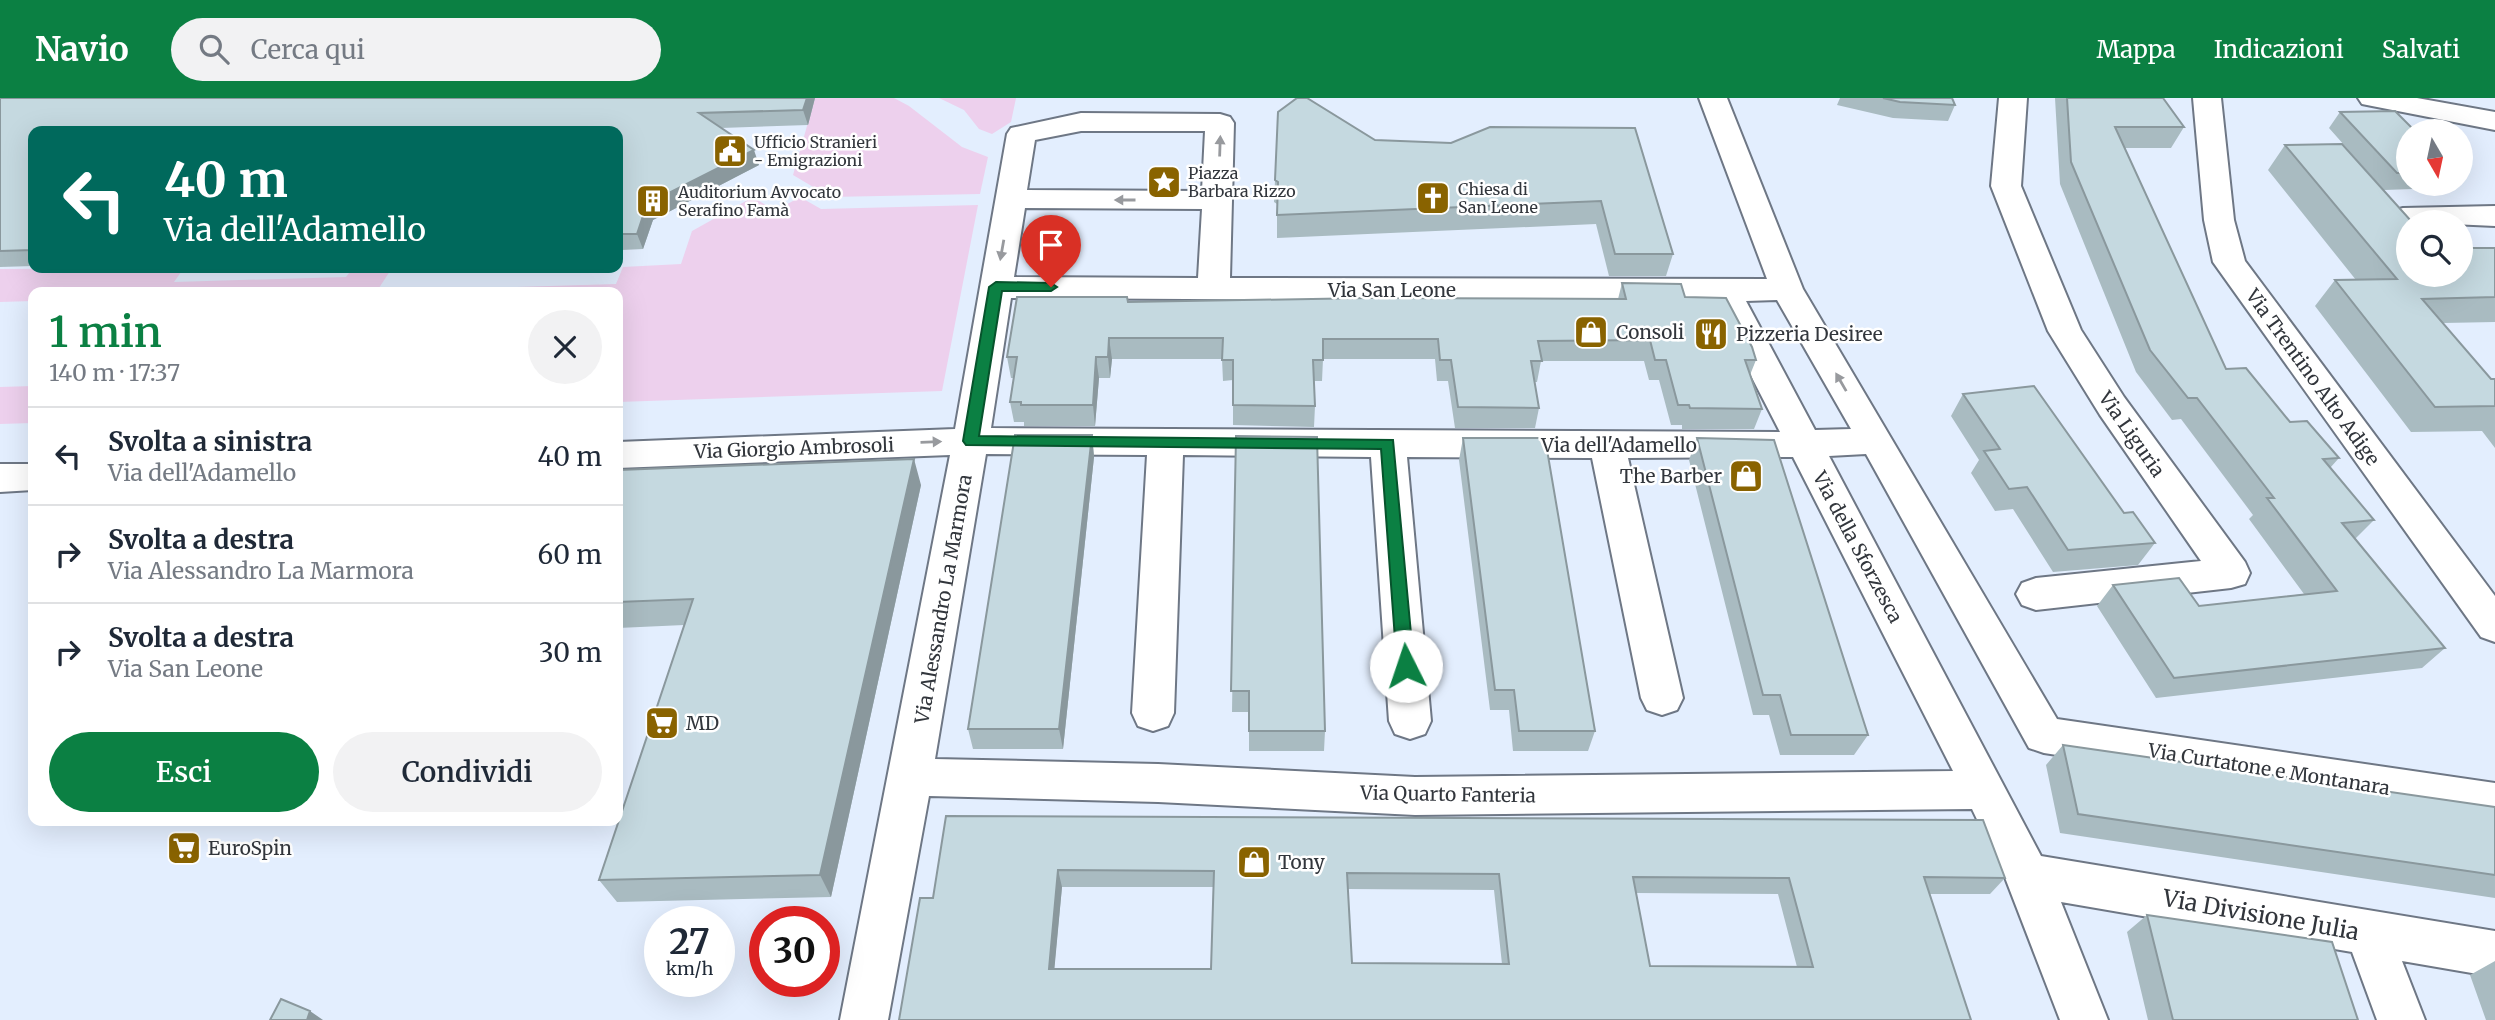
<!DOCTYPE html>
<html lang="it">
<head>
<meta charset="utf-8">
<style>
	body { margin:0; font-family:Merriweather,serif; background:#f2f2f3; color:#1f2937; height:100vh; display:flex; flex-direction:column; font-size:26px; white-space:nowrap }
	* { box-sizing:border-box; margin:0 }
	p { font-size:23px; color:#747a83 }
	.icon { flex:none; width:38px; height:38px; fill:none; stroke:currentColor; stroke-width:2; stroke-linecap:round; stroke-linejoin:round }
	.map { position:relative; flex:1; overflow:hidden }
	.sheet { position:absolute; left:28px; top:189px; width:595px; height:539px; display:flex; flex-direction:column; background:#fff; border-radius:14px; box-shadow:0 7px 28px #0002 }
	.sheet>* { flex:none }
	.banner { position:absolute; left:28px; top:28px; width:595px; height:147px; border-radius:14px; box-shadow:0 7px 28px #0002; background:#00695c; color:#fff; overflow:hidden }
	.needle { width:46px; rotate:171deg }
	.fabs { position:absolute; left:2396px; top:21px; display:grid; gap:14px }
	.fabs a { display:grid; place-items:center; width:77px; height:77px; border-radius:50%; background:#fff; box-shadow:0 7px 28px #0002; font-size:35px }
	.speed { position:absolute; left:644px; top:808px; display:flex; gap:14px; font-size:35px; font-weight:700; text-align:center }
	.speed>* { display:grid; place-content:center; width:91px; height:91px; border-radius:50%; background:#fff; box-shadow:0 7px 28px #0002; line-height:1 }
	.speed small { font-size:18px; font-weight:400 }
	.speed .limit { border:10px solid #d22; background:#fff; color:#111 }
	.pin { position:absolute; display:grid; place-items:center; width:60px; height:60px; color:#fff; margin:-72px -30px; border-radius:50% 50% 50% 0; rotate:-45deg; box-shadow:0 0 7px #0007 }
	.pin .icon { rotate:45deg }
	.me { position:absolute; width:77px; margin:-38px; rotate:356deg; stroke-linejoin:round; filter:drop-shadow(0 0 5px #0008) }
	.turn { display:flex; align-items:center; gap:24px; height:147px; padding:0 21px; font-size:32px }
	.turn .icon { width:91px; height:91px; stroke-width:2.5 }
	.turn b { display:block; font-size:49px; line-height:60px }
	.round { display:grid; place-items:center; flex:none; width:74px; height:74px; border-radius:37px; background:#f2f2f3 }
	.head { display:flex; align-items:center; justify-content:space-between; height:119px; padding:0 21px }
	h1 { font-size:42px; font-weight:600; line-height:52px; color:#0b8043 }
	.action { display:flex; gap:14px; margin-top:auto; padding:14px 21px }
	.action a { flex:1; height:80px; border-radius:42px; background:#0b8043; color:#fff; font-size:28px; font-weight:600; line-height:80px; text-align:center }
	.action a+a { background:#f2f2f3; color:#1f2937 }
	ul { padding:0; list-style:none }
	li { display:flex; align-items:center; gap:21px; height:98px; padding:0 21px; border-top:2px solid #e0e1e3 }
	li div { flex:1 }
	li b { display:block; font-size:26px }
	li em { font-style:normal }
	header { display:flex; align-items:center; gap:42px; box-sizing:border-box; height:98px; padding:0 35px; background:#0b8043; color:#fff }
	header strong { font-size:33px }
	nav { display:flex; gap:38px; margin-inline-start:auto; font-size:24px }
	.search { width:490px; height:63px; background:#f2f2f3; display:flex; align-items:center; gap:18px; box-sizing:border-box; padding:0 24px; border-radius:38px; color:#747a83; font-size:26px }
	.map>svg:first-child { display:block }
</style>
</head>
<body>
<header>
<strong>Navio</strong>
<div class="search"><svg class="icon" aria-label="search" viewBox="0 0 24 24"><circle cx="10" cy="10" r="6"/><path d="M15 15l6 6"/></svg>Cerca qui</div>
<nav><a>Mappa</a><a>Indicazioni</a><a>Salvati</a></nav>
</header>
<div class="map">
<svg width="2495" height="922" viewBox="0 0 2495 922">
	<rect width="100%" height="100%" fill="#e3eefe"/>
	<path fill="#edd0ed" d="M815 0H894L909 8 962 49 988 59 980 96 830 99 793 77Z
		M939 0H1016L1011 24 992 36 979 31 964 12Z
		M753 99 775 113 800 99 821 111 978 107 942 293 618 304V194H33V203L0 204V171L184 170 174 184 346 179 353 170H392L377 193 616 186 623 169 681 166 692 133Z
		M33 288V325L0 326V289Z"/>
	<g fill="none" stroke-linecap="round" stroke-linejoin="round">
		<g stroke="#6e7785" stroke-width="4">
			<path id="street" d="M1699 0H1727L1803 191 2057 621 2495 685V725L2044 655 2029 650 1866 356 1829 358 2041 758 2495 833V879L2402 863 2425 922H2377L2352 854 2061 804 2108 922H2060L2006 782 1972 711 1415 717 1158 704 929 698 888 922H840L950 357 618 370V344L955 331 1007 36 1011 30 1081 15 1220 16 1230 19 1234 25 1230 180 1767 181ZM1081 33H1205L1202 93 1027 92 1035 42ZM1025 110 1202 111 1198 180 1014 179ZM1011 200 1713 204 1780 334 991 330ZM1777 202 1851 331 1815 332 1746 203ZM986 356 1147 357 1132 615 1138 628 1153 633 1168 628 1174 615 1183 357 1371 359 1389 623 1395 636 1410 641 1425 636 1431 623 1407 359 1592 360 1641 600 1647 612 1662 617 1677 612 1683 600 1628 360 1793 359 1953 673 1415 679 1158 666 935 661Z
				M1999 0H2027L2021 88 2081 232 2124 299 2245 464 2250 475 2245 486 2231 490 2036 512 2022 507 2016 496 2022 485 2036 480 2201 463 2100 317 2048 233 1991 88Z
				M2193 0H2221L2234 122 2245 163 2495 498V544L2481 539 2213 164 2204 122Z
				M2358 0H2417L2495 14V32L2372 8 2362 6Z
				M2495 108V128L2408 124V135L2397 132 2388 120 2392 113 2403 110Z
				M0 366H33V392L0 394Z"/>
		</g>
		<use href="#street" fill="#fff" fill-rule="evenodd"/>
	</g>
	<path fill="#a9bbc1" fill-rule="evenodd" d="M0 0H815L808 27 721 30 759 67 653 122 643 151 622 152 620 157H618V33H33V168L0 169Z
		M1840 0H1952L1955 7 1948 23 1893 20 1837 7Z
		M2055 0H2163L2184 29 2171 50H2124L2226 271 2290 324 2339 360 2330 370 2374 422 2355 441 2445 550 2422 570 2156 600 2097 508 2113 487 2199 508 2304 496 2249 421 2253 417 2181 321 2172 322 2136 274 2060 86Z
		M2340 14 2408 33V86H2445L2441 90 2384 92 2329 30Z
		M1635 30 1673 156 1666 178H1609L1596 126 1277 140V106L1274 104 1275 82 1375 42 1451 45Z
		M2285 47 2408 177 2495 150V224L2443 225 2491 281H2495V350L2482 333 2411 334 2315 208 2335 182H2356L2268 72Z
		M1622 185 1685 199 1756 262 1750 277 1762 311 1754 331H1682V327H1671L1659 282H1649L1644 263H1541L1537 284H1535L1539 310 1535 330H1455L1448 283H1437L1435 261H1323L1322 283H1314L1315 308 1314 329 1233 327V282L1223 283 1222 261H1112L1110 280H1099L1095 328H1024V324H1014L1010 304 1014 280H1011L1007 259 1128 204 1618 201Z
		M1963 296 2124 415 2155 445 2138 467 2053 474 2013 411 1995 413 1971 375 1979 362 1951 318Z
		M1092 337 1094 359 1063 651H973L968 631Z
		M1236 338 1325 633 1324 653H1249V614H1232Z
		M1463 340 1595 633 1588 653H1513L1509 612H1490L1459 362Z
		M1697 340 1868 637 1854 657H1780L1769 617H1753L1689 362Z
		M618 372 921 387 831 799 617 804 599 782 684 527 618 530Z
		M2063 647 2495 709V800L2060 735 2046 667Z
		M946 718 2005 780 1990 796H1930L1971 922H899L933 800ZM1062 789H1213L1211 871H1054ZM1348 791 1494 792 1502 866 1352 865ZM1636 795 1778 796 1797 869 1650 868Z
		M2147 817 2358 922H2148L2127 834Z
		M2495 863V922H2486L2470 877Z"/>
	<path fill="#8a989d" d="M807 0H815L808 27 803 12Z
		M754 52 759 67 653 122 643 151 637 136 647 106Z
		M618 143 622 152 620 157 618 153Z
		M1109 240 1112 261 1110 280 1108 259Z
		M1096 259 1099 280 1095 328 1093 307Z
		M1092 337 1094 359 1063 651 1059 631Z
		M914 361 921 387 831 799 820 777Z
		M1058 772 1062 789 1053 886 1049 871Z
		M310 913 323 922H307Z"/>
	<path fill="#c5d9e0" stroke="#8a989d" stroke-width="2" fill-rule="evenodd" d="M0 0H807L803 12 699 15 754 52 647 106 637 136H618V33H33V152L0 153Z
		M1297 0H1307L1375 42 1451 45 1490 29 1635 30 1673 156H1615L1601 103 1277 117 1278 84 1275 82 1278 14Z
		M1883 0H1952L1955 7 1900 4Z
		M2067 0H2163L2184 29H2115L2226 271 2246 270 2290 324 2307 323 2339 360 2323 361 2374 422 2342 425 2445 550 2174 580 2113 487 2179 480 2199 508 2337 493 2267 400H2274L2197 300H2188L2150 252 2071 64Z
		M2395 13 2415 33H2408V75H2397L2340 14Z
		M2342 46 2412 124H2408V177H2460V150H2495V199L2422 201 2491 281H2495V308L2435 309 2335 182 2397 181 2285 47Z
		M1622 185 1681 186 1685 199 1726 200 1752 249 1756 262H1745L1762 311 1690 310 1689 307H1678L1666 262H1655L1650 242 1538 243 1542 263H1531L1539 310 1458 309 1451 262H1440L1438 241H1323V262H1313L1315 308 1233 307V262H1222L1223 240H1109L1108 259H1096L1093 307H1021V304H1010L1017 259H1007L1017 199H1127L1128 204 1368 200 1626 201Z
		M2034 288 2124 415 2133 414 2155 445 2068 452 2027 389 2009 391 1984 353 2000 351 1963 296Z
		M1015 337H1092L1059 631H968Z
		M1236 338 1317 339 1325 633H1249V593H1231Z
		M1463 340H1545L1595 633H1519L1514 592H1495Z
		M1697 340 1774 342 1868 637H1791L1780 597H1763Z
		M914 361 820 777 599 782 693 501 618 504V372Z
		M2063 647 2495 709V777L2078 716Z
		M946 718 1983 722 2005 780 1924 779 1971 922H899L920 800H933ZM1058 772 1214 773 1211 871H1049ZM1347 775 1499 776 1509 866 1352 865ZM1633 779 1789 780 1813 869 1650 868Z
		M2147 817 2332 844 2358 922H2173Z
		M281 901 310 913 307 922H270Z"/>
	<defs><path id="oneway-solid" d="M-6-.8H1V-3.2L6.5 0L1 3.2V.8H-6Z" transform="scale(1.75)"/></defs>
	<g fill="#989a9e">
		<use href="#oneway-solid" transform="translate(1220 48) rotate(-88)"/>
		<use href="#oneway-solid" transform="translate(1125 102) rotate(-180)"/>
		<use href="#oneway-solid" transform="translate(1002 152) rotate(100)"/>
		<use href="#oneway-solid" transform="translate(1841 284) rotate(-120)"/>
		<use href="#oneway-solid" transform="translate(931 344) rotate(-2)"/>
	</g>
	<path fill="#0b8043" stroke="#07532c" stroke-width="2" d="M996 184 1051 185 1057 189 1051 193H1002L979 338 1393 342 1414 568 1412 573H1400L1397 568 1381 351 966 347 963 343 989 189Z"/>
	<defs>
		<g id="civic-square" transform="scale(1.75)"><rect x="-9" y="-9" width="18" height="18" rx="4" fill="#896300" stroke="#fff"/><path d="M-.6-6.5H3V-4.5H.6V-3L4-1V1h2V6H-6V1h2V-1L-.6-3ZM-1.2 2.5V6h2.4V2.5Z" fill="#fff"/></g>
		<g id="sight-square" transform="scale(1.75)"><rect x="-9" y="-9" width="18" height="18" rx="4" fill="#896300" stroke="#fff"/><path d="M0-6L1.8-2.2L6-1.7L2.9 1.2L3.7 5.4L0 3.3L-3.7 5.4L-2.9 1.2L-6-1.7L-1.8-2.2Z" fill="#fff"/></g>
		<g id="church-square" transform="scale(1.75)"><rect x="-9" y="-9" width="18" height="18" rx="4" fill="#896300" stroke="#fff"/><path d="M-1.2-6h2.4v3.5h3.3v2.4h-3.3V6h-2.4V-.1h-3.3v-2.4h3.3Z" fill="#fff"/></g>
		<g id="building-square" transform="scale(1.75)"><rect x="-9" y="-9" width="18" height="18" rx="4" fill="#896300" stroke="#fff"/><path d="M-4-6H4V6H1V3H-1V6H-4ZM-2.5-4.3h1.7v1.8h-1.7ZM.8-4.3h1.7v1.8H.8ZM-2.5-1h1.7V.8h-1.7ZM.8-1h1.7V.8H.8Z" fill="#fff"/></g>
		<g id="shop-square" transform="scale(1.75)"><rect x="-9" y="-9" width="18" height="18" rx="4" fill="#896300" stroke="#fff"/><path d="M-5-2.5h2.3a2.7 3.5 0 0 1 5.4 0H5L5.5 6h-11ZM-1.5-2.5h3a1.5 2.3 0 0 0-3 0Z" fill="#fff"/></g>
		<g id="restaurant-square" transform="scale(1.75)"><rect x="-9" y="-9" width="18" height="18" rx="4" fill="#896300" stroke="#fff"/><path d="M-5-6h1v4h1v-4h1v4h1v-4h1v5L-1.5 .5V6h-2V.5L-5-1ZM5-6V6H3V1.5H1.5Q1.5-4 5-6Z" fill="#fff"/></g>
		<g id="supermarket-square" transform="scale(1.75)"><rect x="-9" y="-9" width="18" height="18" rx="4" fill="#896300" stroke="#fff"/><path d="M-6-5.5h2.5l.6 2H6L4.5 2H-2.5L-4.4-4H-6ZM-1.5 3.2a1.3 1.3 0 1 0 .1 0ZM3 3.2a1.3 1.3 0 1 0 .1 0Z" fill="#fff"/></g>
	</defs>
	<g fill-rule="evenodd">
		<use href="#civic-square" x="730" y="53"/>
		<use href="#sight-square" x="1164" y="84"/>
		<use href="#church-square" x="1433" y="100"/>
		<use href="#building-square" x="653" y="103"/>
		<use href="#shop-square" x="1591" y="234"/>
		<use href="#restaurant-square" x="1711" y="236"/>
		<use href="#shop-square" x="1746" y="378"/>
		<use href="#supermarket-square" x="662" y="625"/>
		<use href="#supermarket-square" x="184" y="750"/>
		<use href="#shop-square" x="1254" y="764"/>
	</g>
	<g text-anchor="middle" stroke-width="5" stroke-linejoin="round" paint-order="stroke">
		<g font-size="16" fill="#32363c" stroke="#fff" text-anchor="start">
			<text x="754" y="50">Ufficio Stranieri<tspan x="754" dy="18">- Emigrazioni</tspan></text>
			<text x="1188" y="81">Piazza<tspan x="1188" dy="18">Barbara Rizzo</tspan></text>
			<text x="1458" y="97">Chiesa di<tspan x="1458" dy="18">San Leone</tspan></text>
			<text x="678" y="100">Auditorium Avvocato<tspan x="678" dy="18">Serafino Famà</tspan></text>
		</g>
		<g font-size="19" fill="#32363c" stroke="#fff">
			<text x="1392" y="199">Via San Leone</text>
			<text transform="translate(2313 279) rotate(54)" y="7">Via Trentino Alto Adige</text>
			<text transform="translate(2132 336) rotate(55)" y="7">Via Liguria</text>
			<text x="1619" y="354">Via dell'Adamello</text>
			<text transform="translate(794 350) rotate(-2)" y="7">Via Giorgio Ambrosoli</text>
			<text transform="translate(1858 449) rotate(62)" y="7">Via della Sforzesca</text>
			<text transform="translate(943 501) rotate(-80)" y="7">Via Alessandro La Marmora</text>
			<text transform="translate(2269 671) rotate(9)" y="7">Via Curtatone e Montanara</text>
			<text transform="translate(1448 696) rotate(1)" y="7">Via Quarto Fanteria</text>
		</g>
		<g font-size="19" fill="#32363c" stroke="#fff" text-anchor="start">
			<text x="1616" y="241">Consoli</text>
			<text x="1736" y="243">Pizzeria Desiree</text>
			<text x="1722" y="385" text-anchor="end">The Barber</text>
			<text x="686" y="632">MD</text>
			<text x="208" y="757">EuroSpin</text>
			<text x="1278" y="771">Tony</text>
		</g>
		<g font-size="23" fill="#32363c" stroke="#fff">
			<text transform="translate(2261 817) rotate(10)" y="8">Via Divisione Julia</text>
		</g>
	</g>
</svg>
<div class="fabs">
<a><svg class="needle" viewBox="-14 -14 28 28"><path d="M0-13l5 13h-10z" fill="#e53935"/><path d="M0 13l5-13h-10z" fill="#747a83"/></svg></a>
<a><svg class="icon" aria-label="search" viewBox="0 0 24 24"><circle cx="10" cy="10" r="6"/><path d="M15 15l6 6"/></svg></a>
</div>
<div class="speed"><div>27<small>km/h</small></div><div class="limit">30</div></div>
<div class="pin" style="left:1051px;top:189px;background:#d93025"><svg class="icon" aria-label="arrive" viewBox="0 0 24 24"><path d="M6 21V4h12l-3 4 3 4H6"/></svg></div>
<svg class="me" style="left:1406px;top:568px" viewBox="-20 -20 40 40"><circle r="19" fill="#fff"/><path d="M0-13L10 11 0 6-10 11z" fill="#0b8043"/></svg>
<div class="banner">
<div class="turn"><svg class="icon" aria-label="left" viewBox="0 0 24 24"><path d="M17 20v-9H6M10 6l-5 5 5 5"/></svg><div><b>40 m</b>Via dell'Adamello</div></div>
</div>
<section class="sheet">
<div class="head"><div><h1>1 min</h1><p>140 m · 17:37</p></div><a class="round"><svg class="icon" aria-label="close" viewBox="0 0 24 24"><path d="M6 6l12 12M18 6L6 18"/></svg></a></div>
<ul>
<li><svg class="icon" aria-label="left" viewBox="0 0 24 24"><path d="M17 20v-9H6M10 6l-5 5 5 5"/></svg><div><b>Svolta a sinistra</b><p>Via dell'Adamello</p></div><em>40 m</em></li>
<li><svg class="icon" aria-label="right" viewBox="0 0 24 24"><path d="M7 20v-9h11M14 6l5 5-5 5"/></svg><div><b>Svolta a destra</b><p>Via Alessandro La Marmora</p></div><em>60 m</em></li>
<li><svg class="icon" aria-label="right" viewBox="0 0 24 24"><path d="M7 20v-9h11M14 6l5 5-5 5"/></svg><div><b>Svolta a destra</b><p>Via San Leone</p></div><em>30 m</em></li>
</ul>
<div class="action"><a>Esci</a><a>Condividi</a></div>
</section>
</div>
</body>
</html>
